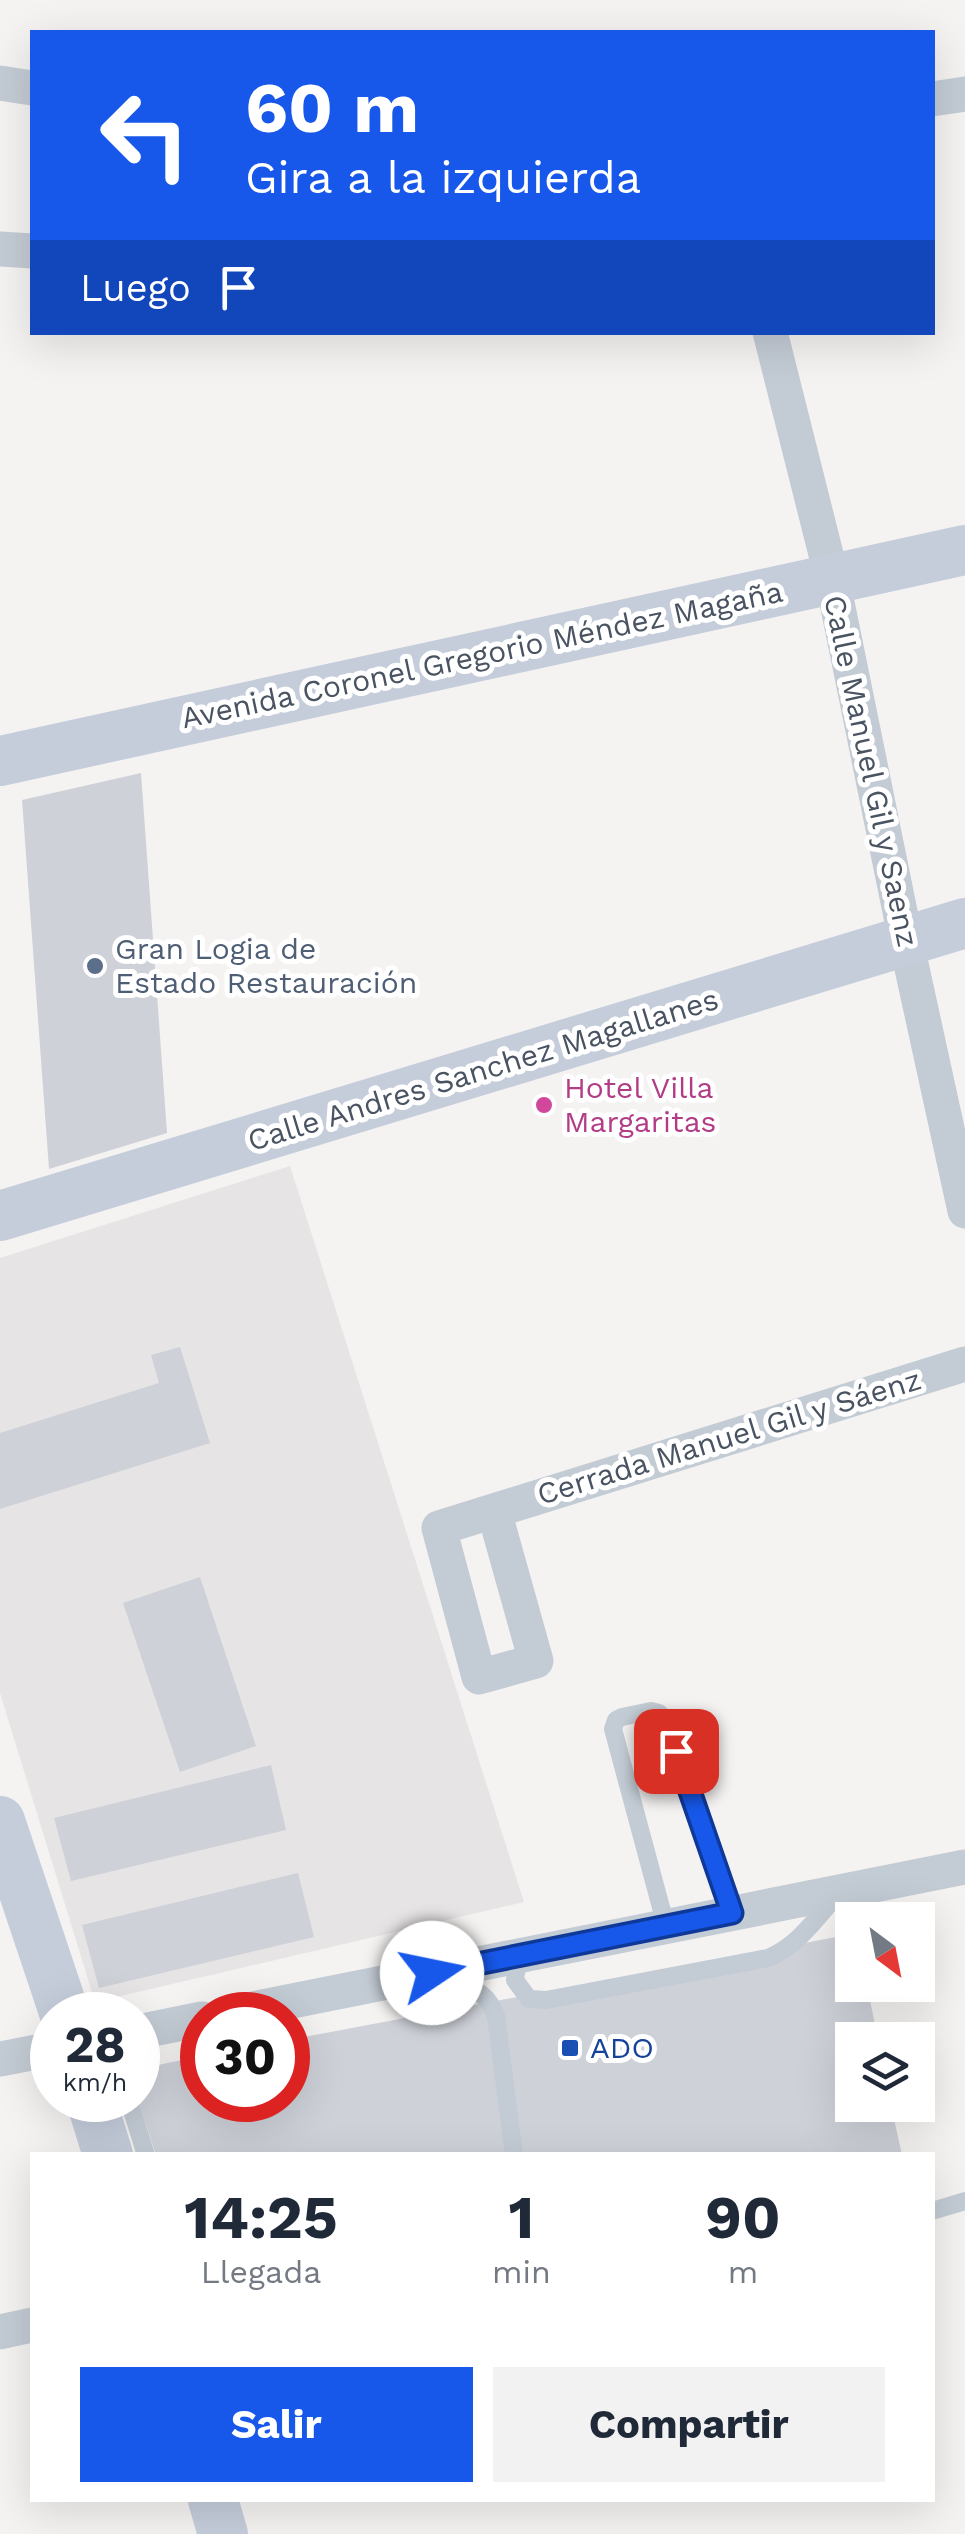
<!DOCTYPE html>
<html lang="es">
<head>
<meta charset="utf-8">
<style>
	body { margin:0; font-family:"Work Sans",sans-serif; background:#f2f2f3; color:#1f2937; height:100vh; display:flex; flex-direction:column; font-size:38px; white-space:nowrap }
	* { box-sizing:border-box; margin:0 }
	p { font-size:32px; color:#747a83 }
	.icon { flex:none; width:55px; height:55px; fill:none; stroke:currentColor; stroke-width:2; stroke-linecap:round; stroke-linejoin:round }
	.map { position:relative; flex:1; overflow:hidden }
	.details { position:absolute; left:30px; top:2152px; width:905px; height:350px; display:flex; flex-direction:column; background:#fff; border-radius:0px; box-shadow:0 10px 40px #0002 }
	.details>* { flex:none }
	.banner { position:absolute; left:30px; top:30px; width:905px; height:305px; border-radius:0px; box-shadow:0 10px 40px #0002; background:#1758ea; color:#fff; overflow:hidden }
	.needle { width:65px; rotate:148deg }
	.buttons { position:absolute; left:835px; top:1902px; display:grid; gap:20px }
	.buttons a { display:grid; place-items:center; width:100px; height:100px; border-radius:0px; background:#fff; box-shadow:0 10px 40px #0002; font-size:50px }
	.speed { position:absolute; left:30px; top:1992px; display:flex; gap:20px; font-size:50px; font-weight:700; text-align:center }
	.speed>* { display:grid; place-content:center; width:130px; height:130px; border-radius:50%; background:#fff; box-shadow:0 10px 40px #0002; line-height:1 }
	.speed small { font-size:25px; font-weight:400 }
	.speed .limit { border:15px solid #d22; background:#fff; color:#111 }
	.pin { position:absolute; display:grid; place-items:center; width:85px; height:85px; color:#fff; margin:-42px; border-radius:20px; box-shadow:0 5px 15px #0006 }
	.me { position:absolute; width:110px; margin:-55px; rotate:79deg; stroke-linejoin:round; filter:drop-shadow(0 0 8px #0008) }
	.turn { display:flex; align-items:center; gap:35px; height:210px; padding:0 50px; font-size:45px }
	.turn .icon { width:130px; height:130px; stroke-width:2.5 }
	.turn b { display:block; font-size:70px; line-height:85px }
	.then { display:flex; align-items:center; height:95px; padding:0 50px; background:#0003; gap:20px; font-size:38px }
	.eta { display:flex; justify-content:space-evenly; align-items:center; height:170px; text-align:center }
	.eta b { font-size:60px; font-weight:700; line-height:70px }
	.button { display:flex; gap:20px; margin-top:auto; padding:20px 50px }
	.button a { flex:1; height:115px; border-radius:0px; background:#1758ea; color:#fff; font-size:40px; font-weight:700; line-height:115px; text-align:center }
	.button a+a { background:#f2f2f3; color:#1f2937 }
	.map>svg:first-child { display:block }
</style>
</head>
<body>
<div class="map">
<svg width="965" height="2534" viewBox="0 0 965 2534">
	<rect width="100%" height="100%" fill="#f5f3f2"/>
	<path fill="#e6e4e4" d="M290 1166 524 1902 95 2002 0 1693V1258Z"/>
	<path fill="#ced1d8" d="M141 773 167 1133 49 1169 22 800Z
		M180 1347 210 1443 0 1509V1433L159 1383 151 1355Z
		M200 1577 256 1746 180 1772 123 1603Z
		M271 1765 286 1830 71 1881 54 1818Z
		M298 1873 314 1937 99 1988 82 1925Z
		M852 1934V1985H867L878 2040H852V2105H891L902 2155H156L138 2100V2069L202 2056V2100H288V2040Z"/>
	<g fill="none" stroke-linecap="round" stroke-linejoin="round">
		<path stroke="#c3cbd4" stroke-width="18" d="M666 1926 613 1729 616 1720 622 1717 651 1711 659 1713 664 1718 731 1913
			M529 1956C518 1962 516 1969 515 1980L529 1999 546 2000 768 1958C797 1946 815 1920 836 1896
			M437 1988C466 1985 485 1986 496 2016L514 2155
			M126 2100 129 2101 146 2155
			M932 2211 965 2201"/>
		<path stroke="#c3cbd4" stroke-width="35" d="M0 83 32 88
			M932 99 965 94
			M0 249 32 251
			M770 332 832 578 906 941 965 1211
			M494 1511 536 1661 479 1677 439 1528 965 1364
			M222 2015 965 1867
			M138 2032 202 2019
			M0 2059 52 2049
			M0 2332 32 2325"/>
		<path stroke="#c5cddb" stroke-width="50" d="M0 761 965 550
			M0 1216 965 923
			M0 1821 65 2015
			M91 2100 108 2155
			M213 2500 223 2534"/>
	</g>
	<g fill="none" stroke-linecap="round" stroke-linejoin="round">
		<g stroke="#0f3998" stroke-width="25">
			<path id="route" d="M432 1973 732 1913 676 1751"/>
		</g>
		<use href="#route" stroke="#1758ea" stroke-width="18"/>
	</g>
	<circle fill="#5c6f8a" stroke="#fff" stroke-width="4" cx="95" cy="966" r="10"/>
	<circle fill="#d1479c" stroke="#fff" stroke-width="4" cx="544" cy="1105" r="10"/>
	<rect fill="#1a4fb4" stroke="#fff" stroke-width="4" x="560" y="2038" width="20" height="20" rx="5"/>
	<g text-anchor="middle" stroke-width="10" stroke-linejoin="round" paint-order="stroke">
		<g font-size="30" fill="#495361" stroke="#fff">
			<text transform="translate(482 655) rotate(-12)" y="10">Avenida Coronel Gregorio Méndez Magaña</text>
			<text transform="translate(871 771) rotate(78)" y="10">Calle Manuel Gil y Saenz</text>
			<text transform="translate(483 1070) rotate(-17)" y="10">Calle Andres Sanchez Magallanes</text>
			<text transform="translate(729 1437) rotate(-17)" y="10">Cerrada Manuel Gil y Sáenz</text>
		</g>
		<g font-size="30" fill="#4e5e75" stroke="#fff" text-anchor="start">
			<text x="115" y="959">Gran Logia de<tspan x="115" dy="34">Estado Restauración</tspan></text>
		</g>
		<g font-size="30" fill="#b23c85" stroke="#fff" text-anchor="start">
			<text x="564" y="1098">Hotel Villa<tspan x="564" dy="34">Margaritas</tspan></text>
		</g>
		<g font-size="30" fill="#164399" stroke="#fff" text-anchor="start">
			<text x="590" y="2058">ADO</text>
		</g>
	</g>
</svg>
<div class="buttons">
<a><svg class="needle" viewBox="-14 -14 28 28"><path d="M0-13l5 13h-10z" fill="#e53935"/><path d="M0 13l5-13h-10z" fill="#747a83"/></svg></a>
<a><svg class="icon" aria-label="layers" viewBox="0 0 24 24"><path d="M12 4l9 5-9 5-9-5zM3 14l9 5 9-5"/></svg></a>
</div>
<div class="speed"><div>28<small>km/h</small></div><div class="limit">30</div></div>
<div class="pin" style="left:676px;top:1751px;background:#d93025"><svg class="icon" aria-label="arrive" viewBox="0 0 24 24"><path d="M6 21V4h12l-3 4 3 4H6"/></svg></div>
<svg class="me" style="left:432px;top:1973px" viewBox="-20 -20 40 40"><circle r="19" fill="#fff"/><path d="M0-13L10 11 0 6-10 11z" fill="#1758ea"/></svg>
<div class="banner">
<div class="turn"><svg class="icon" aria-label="left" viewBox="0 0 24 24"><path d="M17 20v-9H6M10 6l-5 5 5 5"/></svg><div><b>60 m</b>Gira a la izquierda</div></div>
<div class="then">Luego<svg class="icon" aria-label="arrive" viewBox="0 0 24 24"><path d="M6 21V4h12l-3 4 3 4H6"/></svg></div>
</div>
<section class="details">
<div class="eta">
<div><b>14:25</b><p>Llegada</p></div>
<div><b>1</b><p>min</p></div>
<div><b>90</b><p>m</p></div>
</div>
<div class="button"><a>Salir</a><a>Compartir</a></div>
</section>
</div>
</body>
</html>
